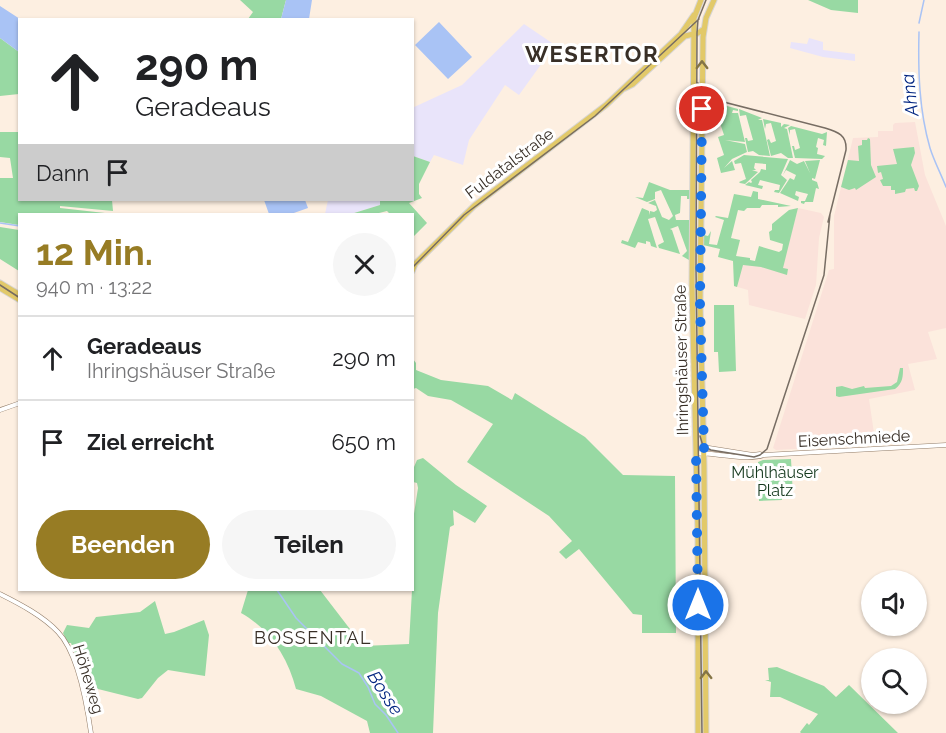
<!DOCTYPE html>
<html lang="de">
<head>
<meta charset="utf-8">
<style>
	body { margin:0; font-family:Raleway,sans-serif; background:#f6f6f6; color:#202124; height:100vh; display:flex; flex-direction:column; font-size:22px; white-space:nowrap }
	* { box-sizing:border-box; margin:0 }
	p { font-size:20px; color:#757577 }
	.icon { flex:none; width:33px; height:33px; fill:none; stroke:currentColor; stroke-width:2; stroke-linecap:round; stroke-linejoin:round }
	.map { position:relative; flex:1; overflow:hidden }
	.side { position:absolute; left:18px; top:213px; width:396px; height:378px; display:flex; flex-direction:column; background:#fff; border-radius:0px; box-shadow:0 2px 4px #0004 }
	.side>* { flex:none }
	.guide { position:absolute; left:18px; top:18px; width:396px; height:183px; border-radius:0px; box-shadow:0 2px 4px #0004; background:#fff; color:#202124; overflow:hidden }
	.controls { position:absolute; left:861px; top:570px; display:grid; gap:12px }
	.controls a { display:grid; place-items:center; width:66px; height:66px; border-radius:50%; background:#fff; box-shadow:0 2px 4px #0004; font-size:30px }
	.pin { position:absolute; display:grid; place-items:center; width:51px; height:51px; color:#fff; margin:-26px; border:3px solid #fff; border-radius:50%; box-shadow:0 2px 6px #0007 }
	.me { position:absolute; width:66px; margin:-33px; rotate:0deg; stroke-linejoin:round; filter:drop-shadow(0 0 4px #0008) }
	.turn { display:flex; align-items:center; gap:21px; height:126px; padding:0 18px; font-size:27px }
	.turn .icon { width:78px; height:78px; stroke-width:2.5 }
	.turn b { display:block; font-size:42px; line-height:51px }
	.then { display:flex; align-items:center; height:57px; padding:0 18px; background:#0003; gap:12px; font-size:22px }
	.round { display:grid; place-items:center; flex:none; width:63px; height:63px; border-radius:32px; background:#f6f6f6 }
	.overview { display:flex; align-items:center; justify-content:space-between; height:102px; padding:0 18px }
	h1 { font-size:36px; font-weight:700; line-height:45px; color:#977c24 }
	.primary-button { display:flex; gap:12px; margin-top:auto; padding:12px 18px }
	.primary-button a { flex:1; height:69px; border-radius:36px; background:#977c24; color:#fff; font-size:24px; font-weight:700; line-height:69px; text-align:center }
	.primary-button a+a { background:#f6f6f6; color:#202124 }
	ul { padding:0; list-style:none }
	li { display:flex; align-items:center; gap:18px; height:84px; padding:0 18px; border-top:2px solid #e0e0e0 }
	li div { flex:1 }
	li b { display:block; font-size:22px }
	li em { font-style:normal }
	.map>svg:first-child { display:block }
</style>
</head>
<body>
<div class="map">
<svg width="946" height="733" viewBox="0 0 946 733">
	<rect width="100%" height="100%" fill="#fdefe1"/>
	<path fill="#e9e4fa" d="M524 24 555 45 519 95 505 85 469 140 463 165 434 155 430 162 413 156 412 108 462 85Z
		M809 38 823 42V50L855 54V61L823 57 790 48 791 42 807 44Z
		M328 200H380V205L351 214H325Z"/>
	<path fill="#fbe2da" d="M915 122 925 175 946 226V328L928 332 937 359 908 364 915 390 869 399 874 433 867 435 868 445 776 450 773 448 829 270 834 269V216L853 138 878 137V131H893V125L895 123Z
		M798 208 821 213 824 217 819 238 816 285 805 319 749 305 748 290 734 286 736 260 782 268Z"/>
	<path fill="#98d9a3" d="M240 0H286L281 19H248L253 12Z
		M808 0H858V13L831 10Z
		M0 38 19 52V94L0 96Z
		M716 103 738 109V111L733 110 732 113H738L745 142 725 140 745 144 747 152 732 159 724 168 732 161 735 170 721 173 717 158 724 155 718 137 724 135 719 120H712Z
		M739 109 762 118 758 120H762L770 156 759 155 753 151 748 152 745 138H747L748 141 753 140 746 115 740 116Z
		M763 119 781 123V127L784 124 790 125 784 128 787 129 793 158H788L781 153 771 156 767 140 769 139 771 143 776 141 771 123 766 124 765 129Z
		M791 126 822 134 827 132 826 146 823 145 824 140 818 138 816 147 818 148 817 154 825 156 822 159 795 158 792 146H794L795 150 800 148 795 129 790 130V135L788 128Z
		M0 132H19L20 200H112L113 211 60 206V208L114 214H20L19 225 0 222V178H13L10 158 0 157Z
		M868 138 870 139 871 165 876 177 856 190 855 188 849 190 841 187 848 160 859 161 858 146 862 145V140H867Z
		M914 147 915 153 911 165 919 186 917 191H915L914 188 906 189 905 192 895 194V190H891V186H883L880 180 883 179 881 172 878 173 877 166 897 164 893 149Z
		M744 155 788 159 781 175 787 180 779 193 774 192 775 190H779L780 185 760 180 758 185 763 186 762 189 745 185 749 182 751 183 752 182 751 180 760 172 761 169 766 170V164L755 163 754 168 756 170H752L758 172 745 184 740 183 739 182 746 179 741 163 735 164 734 161Z
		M413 156 430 162 419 184V194L422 198 409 203 427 223 413 237 412 214H390L387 211 375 214H351L380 205V200H412Z
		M790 160 797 164 804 161 810 173 805 161 820 160 815 179 812 178V180L817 182 819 189 816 188 813 202H805L804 204 801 203V201H805L808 194 796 191 795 195 799 197 798 201 780 193 790 178 794 180 796 175 786 170 783 175Z
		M649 182 670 190H691V199H687V196H681L680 213 675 215 676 220H690L689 260 682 256 687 251 678 226 670 229 672 230 680 254 659 248 658 245 664 242 655 217 648 219 657 248 651 246 650 242 646 241V244L638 242 635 248 621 243 622 240 628 242 642 208 649 211V215L650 211 654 212 657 210 656 206 648 203 655 200 662 217 669 220 673 216 661 190 655 192V199L647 202 635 197 643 198Z
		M753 191 758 192V199L791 206 778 207V205H762L760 208H747L744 211 738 210 731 238 740 240 736 256 750 258V260L755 261 759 246 779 252 782 250 783 244 770 240 769 232 772 230V224L789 210 798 208 783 268 788 269 787 275 761 267 743 265 737 287 734 286 733 261 718 257 720 249 703 245V231L704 235 708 236 711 231 709 244 717 245 724 220 715 217 716 216 728 218 734 194 751 197Z
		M0 227 19 230V271L0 259Z
		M714 305H734L736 371 719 372 718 352H714Z
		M413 359 416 363V370L441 380 488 386 512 400 515 393 585 437 623 475 675 476 676 633H642V615L633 614 579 549 566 559 559 552 572 541 549 516 467 462 493 424 451 400 428 396 416 388 413 389Z
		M900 368H903C903 376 903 383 895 389L839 397 836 396V387L842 386 852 389 864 386 865 388 891 386 897 382Z
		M423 458 456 485 487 506 475 523 453 510 454 525 450 527 438 613 433 733H370L367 721 321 696 296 689C288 658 270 629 241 613L248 590H320L363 646 409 644 412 590 413 520 418 488 417 483 413 482 414 467 417 460Z
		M791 459 793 496 782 498V500L759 501 758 462 763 460Z
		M155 601 165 634 174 632 204 620 209 635 205 676 168 670 158 678 142 698 138 699 86 686 71 643H68L63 633 67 625 89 628 96 617 140 612Z
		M777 667 824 686 836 697 849 685 898 733H801L800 732 807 723 809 725 818 714 780 697H770L771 682 765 680H769L768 668Z"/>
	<path fill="#a9c3f5" d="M286 0H312L309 19H281Z
		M0 6 20 19 19 52 0 38Z
		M439 22 472 57 448 79 415 45Z
		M264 200H305L308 208 291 214H269Z"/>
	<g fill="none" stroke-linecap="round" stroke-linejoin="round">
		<path stroke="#a9c3f5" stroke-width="1.5" d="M919 23 924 0
			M919 32C918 71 919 110 930 148 934 161 941 174 946 187
			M0 223 20 226
			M277 590 296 618 342 664 359 673 368 687 375 704 386 715 398 733"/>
		<g stroke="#927d69" stroke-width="5">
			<path id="minor" d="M0 410 20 403
				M702 450 709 448 753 455 760 454
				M696 453C715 453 748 461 764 455L946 445
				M0 594C20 604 43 616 58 632 78 653 87 705 91 733"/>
		</g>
		<g stroke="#d7d5d4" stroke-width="7">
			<path id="major" d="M625 88 633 84 685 36 698 33 704 29
				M412 271 415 264 474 206 606 105 681 34 694 15
				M0 283 20 295
				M0 288 20 300
				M698 733V534L692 286 694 18 701 0
				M706 733 704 466 700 303 703 37 706 18 714 0"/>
		</g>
		<use href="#minor" stroke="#fff" stroke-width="4"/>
		<use href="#major" stroke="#e2c969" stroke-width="5"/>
		<path stroke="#776d63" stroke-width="1.5" d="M698 83 701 92 708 98 825 128C838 132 847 135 846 150L828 222
			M412 268 464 215 595 116 699 19
			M0 285 20 298
			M700 436 703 446 711 450 754 457 760 455 767 449 824 275 830 214
			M702 733 696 268 697 33 698 20 706 0"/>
	</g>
	<defs><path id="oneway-chevron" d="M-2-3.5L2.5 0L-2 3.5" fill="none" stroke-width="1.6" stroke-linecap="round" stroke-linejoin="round" transform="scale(1.5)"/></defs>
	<g stroke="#847445">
		<use href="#oneway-chevron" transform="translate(702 65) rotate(-90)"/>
		<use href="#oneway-chevron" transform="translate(706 675) rotate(-91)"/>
	</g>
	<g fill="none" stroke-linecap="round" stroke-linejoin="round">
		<path stroke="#1a73e8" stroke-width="10" stroke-dasharray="0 18" d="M698 605 696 453 704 449 700 304 702 109"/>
	</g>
	<g text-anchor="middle" stroke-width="6" stroke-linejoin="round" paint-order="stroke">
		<g font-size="16" fill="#382f27" stroke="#fff">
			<text transform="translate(509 163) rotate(-37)" y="6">Fuldatalstraße</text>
			<text transform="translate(681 360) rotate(-91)" y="6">Ihringshäuser Straße</text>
			<text transform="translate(854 438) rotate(-3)" y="6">Eisenschmiede</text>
			<text transform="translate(89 679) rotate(73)" y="6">Höheweg</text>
		</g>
		<g font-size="16" fill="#14381d" stroke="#fff">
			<text x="775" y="478">Mühlhäuser<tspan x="775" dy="18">Platz</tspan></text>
		</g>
		<g font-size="18" font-style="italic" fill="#022581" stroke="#fff">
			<text transform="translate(910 95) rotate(-97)" y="6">Ahna</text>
			<text transform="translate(385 693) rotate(57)" y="6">Bosse</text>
		</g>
		<g font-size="18" letter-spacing="1.5" fill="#382f27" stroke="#fff">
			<text x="313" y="644">BOSSENTAL</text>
		</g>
		<g font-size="22" font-weight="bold" letter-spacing="1.5" fill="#382f27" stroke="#fff">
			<text x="592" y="62">WESERTOR</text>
		</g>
	</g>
</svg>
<div class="controls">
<a><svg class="icon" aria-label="sound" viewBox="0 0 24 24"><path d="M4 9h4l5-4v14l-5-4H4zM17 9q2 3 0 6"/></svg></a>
<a><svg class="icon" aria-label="search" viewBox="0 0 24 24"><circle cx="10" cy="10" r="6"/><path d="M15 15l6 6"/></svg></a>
</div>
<div class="pin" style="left:702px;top:109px;background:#d93025"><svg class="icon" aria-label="arrive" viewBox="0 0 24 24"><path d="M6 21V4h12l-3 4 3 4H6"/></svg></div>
<svg class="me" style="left:698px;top:605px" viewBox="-20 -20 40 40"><circle r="17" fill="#1a73e8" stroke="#fff" stroke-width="3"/><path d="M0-11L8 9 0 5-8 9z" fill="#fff"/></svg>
<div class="guide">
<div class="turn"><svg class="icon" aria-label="ahead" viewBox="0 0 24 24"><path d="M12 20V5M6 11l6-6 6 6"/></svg><div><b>290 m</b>Geradeaus</div></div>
<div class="then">Dann<svg class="icon" aria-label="arrive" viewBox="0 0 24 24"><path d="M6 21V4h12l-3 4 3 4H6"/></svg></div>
</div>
<section class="side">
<div class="overview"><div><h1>12 Min.</h1><p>940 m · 13:22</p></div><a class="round"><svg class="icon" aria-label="close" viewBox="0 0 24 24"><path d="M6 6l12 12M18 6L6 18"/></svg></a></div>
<ul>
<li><svg class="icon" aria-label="ahead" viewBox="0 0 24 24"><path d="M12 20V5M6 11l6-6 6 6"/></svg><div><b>Geradeaus</b><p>Ihringshäuser Straße</p></div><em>290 m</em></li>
<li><svg class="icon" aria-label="arrive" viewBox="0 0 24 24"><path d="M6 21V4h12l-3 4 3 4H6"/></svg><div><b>Ziel erreicht</b></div><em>650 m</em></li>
</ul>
<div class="primary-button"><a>Beenden</a><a>Teilen</a></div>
</section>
</div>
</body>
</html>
